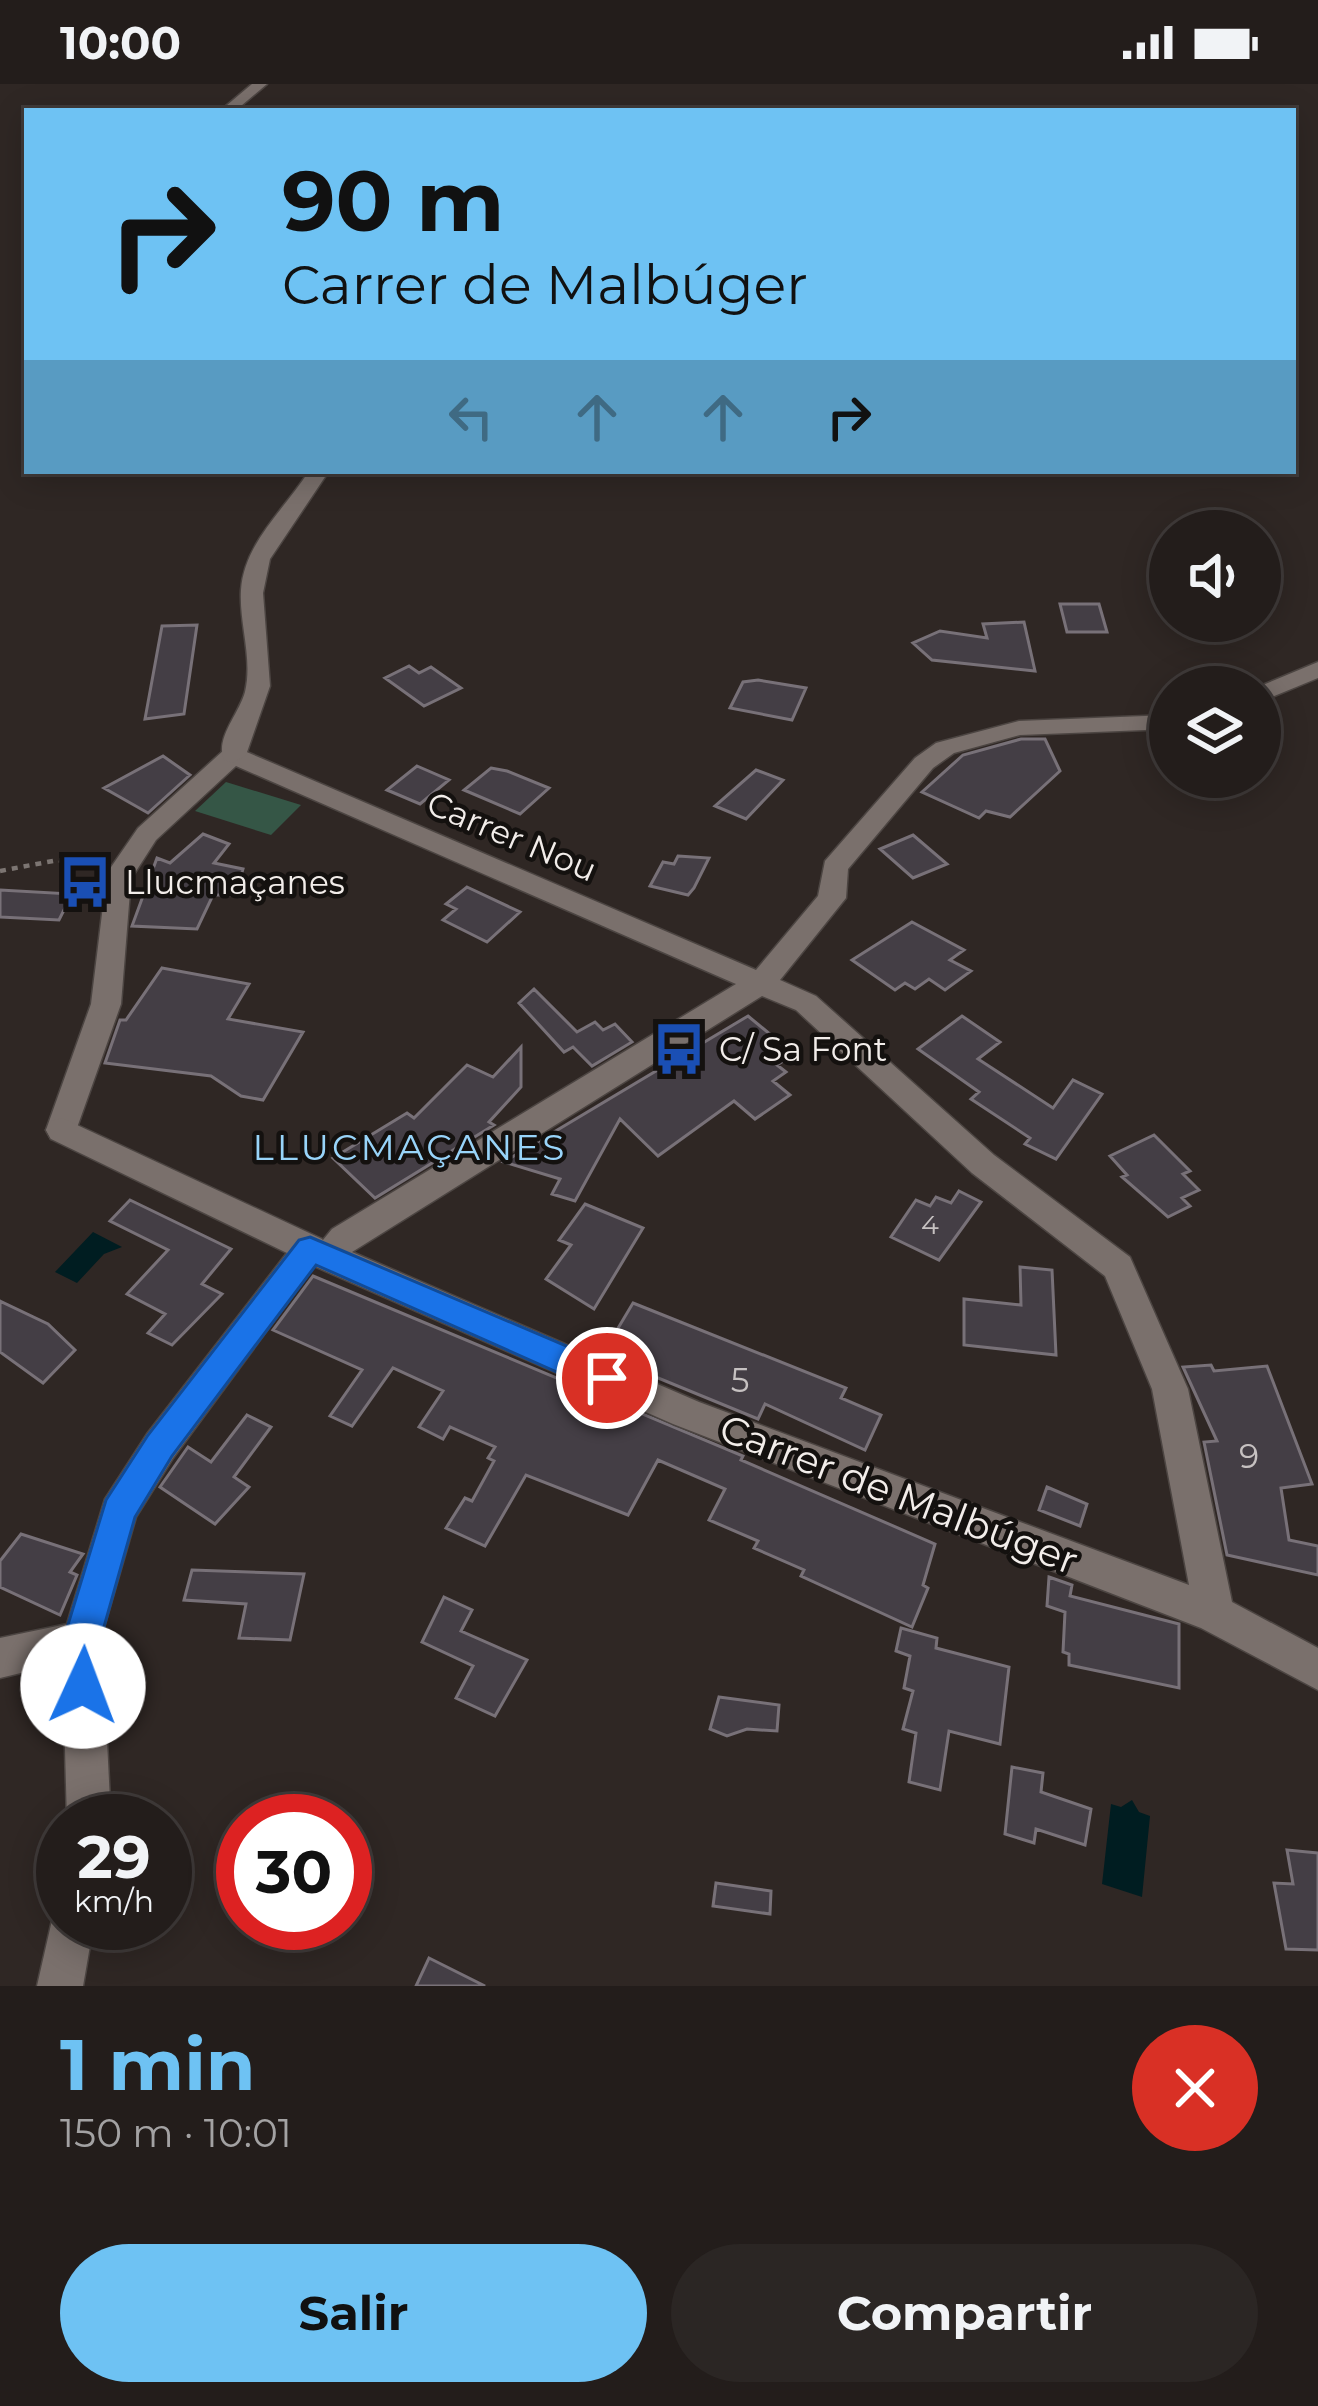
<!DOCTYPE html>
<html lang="es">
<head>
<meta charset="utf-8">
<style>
	body { margin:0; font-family:Montserrat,sans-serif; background:#2b2624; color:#f1f3f6; height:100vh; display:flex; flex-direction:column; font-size:45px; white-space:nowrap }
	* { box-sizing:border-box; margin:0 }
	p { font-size:39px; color:#a3a2a3 }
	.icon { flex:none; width:66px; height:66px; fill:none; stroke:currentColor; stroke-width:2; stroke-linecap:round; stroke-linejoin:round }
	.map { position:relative; height:1902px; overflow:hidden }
	.panel { display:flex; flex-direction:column; background:#231d1b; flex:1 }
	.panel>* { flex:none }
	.hud { position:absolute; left:24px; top:24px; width:1272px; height:366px; border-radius:0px; box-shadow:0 6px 30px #0003,0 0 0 3px #403b3a; background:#6ec2f3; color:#111; overflow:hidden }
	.buttons { position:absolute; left:1149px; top:426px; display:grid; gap:24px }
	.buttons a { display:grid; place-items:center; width:132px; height:132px; border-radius:50%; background:#231d1b; box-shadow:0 6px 30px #0003,0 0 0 3px #403b3a; font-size:60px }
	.speed { position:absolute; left:36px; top:1710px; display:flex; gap:24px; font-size:60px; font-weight:700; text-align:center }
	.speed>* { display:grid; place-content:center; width:156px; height:156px; border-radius:50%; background:#231d1b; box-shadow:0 6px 30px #0003,0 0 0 3px #403b3a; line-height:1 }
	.speed small { font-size:30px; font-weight:400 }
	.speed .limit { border:18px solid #d22; background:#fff; color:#111 }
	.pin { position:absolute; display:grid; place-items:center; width:102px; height:102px; color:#fff; margin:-51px; border:6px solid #fff; border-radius:50%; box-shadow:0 3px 12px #0007 }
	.me { position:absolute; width:132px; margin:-66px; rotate:2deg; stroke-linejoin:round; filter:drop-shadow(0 0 9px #0008) }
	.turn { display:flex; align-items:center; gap:42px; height:252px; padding:0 60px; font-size:54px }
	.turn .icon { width:156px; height:156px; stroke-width:2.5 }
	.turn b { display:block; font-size:84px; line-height:102px }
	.lanes { display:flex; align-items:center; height:114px; padding:0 60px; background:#0003; justify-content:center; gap:60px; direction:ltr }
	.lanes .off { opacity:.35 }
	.round { display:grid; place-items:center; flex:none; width:126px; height:126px; border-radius:63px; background:#2b2624 }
	.headline { display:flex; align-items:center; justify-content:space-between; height:204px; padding:0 60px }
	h1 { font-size:72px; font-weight:700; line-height:90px; color:#6ec2f3 }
	.button { display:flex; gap:24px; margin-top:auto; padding:24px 60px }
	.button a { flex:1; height:138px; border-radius:72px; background:#6ec2f3; color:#111; font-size:48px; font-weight:700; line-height:138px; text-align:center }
	.button a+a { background:#2b2624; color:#f1f3f6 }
	.status { display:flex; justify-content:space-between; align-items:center; height:84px; padding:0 60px; background:#231d1b; direction:ltr }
	.status svg { height:33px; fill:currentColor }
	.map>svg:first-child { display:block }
</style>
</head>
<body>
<div class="status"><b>10:00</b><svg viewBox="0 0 49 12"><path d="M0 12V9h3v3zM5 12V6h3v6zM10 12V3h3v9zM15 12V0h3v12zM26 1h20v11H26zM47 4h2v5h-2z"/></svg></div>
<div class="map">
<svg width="1318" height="1902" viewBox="0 0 1318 1902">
	<rect width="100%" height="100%" fill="#2f2724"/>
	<path fill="#355646" d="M226 698 301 721 271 751 195 727Z"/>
	<path fill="#001d21" d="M93 1148 122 1163 104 1170 77 1199 55 1188Z
		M1132 1716 1139 1728 1150 1732 1142 1813 1102 1800 1111 1720 1121 1723Z"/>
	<path fill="#443e45" stroke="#787178" stroke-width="3" d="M1060 520H1099L1107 548H1067Z
		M1024 538 1035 587 932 576 913 559 940 547 987 554 983 540Z
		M197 541 184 630 145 635 162 542Z
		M409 582 419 589 431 583 461 604 424 622 385 594Z
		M758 596 806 604 792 636 730 624 743 598Z
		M1021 655H1045L1060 687 1010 733 986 727 979 734 922 708 963 671Z
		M163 672 190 691 148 729 104 704Z
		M417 682 449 696 420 720 387 706Z
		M491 684 507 687 549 704 520 730 464 706Z
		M756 686 783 696 746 735 715 722Z
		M203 750 229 760 214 779 243 785 235 811H213L197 845 132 842 157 774 170 779Z
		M913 751 947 780 913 794 880 765Z
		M678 772 709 774 694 804 688 811 650 802 663 778 674 780Z
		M467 803 520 828 487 858 443 836 456 825 446 820Z
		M0 806 72 810 59 836 0 833Z
		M912 838 964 866 950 876 971 887 945 906 929 895 915 905 905 899 895 906 852 876Z
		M162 884 249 900 228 935 303 948 263 1016 241 1012 211 992 105 979 120 936H126Z
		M534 905 577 948 595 938 603 946 615 940 632 958 592 982 573 963 564 968 519 919Z
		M748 932 794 970 777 981 786 988 773 997 790 1011 755 1035 734 1017 658 1072 620 1035 575 1117 552 1110 560 1095 504 1078Z
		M962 932 1000 958 978 975 1053 1024 1073 996 1102 1010 1056 1075 1025 1060 1030 1054 971 1015 979 1008 918 965Z
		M521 963V1003L489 1038 494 1041 375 1114 333 1074 407 1029 414 1034 467 981 493 993Z
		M1154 1051 1190 1087 1183 1090 1199 1106 1182 1114 1190 1122 1168 1133 1122 1093 1127 1091 1110 1072Z
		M959 1107 981 1118 939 1176 891 1153 916 1116 930 1122 936 1113 951 1119Z
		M130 1116 231 1165 202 1200 222 1210 172 1261 148 1249 165 1230 127 1210 168 1166 110 1137Z
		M585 1120 643 1144 594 1225 546 1195 571 1161 559 1156Z
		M1020 1183 1052 1186 1056 1271 964 1261V1215L1021 1221Z
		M313 1192 743 1372 741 1376 935 1460 923 1501 928 1504 912 1543 801 1492 804 1486 754 1464 758 1457 709 1436 725 1405 658 1376 628 1431 526 1391 485 1462 446 1444 465 1414 472 1417 494 1377 488 1374 495 1363 450 1343 443 1355 419 1343 443 1307 393 1284 352 1342 330 1332 362 1286 273 1246Z
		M0 1217 48 1240 75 1266 43 1299 0 1268Z
		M633 1219 846 1304 841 1314 881 1331 865 1366 765 1320 758 1335 602 1271Z
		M1211 1281 1214 1287 1267 1282 1312 1400 1281 1404 1289 1456 1318 1462V1491L1227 1471 1204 1358 1217 1357 1183 1283Z
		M247 1331 271 1343 234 1393 249 1403 215 1440 160 1403 188 1363 211 1378Z
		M1047 1403 1087 1420 1080 1442 1039 1426Z
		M21 1450 83 1470 70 1488 77 1491 60 1531 0 1503V1477Z
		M192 1486 304 1490 290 1556 239 1554 246 1520 184 1516Z
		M1049 1493 1072 1501 1070 1512 1179 1540V1604L1069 1581V1570L1063 1568 1065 1528 1047 1522Z
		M444 1513 472 1526 461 1547 527 1576 495 1632 456 1614 473 1582 422 1558Z
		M901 1544 937 1554 936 1564 1009 1583 1000 1660 949 1647 940 1706 909 1698 916 1649 903 1645 913 1607 904 1604 910 1572 896 1567Z
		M719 1613 779 1621 777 1647 747 1645 727 1652 710 1645Z
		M1012 1683 1043 1689 1041 1708 1091 1725 1085 1761 1036 1745 1034 1759 1005 1750Z
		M1287 1766 1318 1769V1866L1286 1865 1274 1799 1293 1800Z
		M716 1799 771 1807 770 1830 713 1822Z
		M429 1874 485 1902H416Z"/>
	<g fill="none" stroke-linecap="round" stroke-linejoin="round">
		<g stroke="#4c4542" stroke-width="3">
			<path id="street" d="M1318 578V594L1260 618 1258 603Z
				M1170 631V645L1020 651 954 669 933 684 848 785 846 814 780 896 816 912 994 1071 1130 1173 1188 1305 1232 1518 1318 1564V1606L1201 1544 673 1340 298 1175 293 1165 298 1155 310 1151 323 1156 332 1145 736 900 236 682 156 756 131 795 121 920 73 1055H51L46 1046 91 920 107 789 138 744 224 666H242L756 886 818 812 825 777 915 674 936 659 1019 637ZM762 912 796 926 972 1089 1105 1192 1152 1305 1189 1501 699 1318 352 1168Z
				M82 1537 96 1543 102 1557 111 1737H67L62 1557 68 1543Z
				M63 1820V1839H94L83 1902H37L55 1823Z"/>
		</g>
		<g stroke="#4c4542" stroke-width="3">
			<path id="secondary" d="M252 0H267L235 27H220Z
				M309 387H329L270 475 263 509 270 602 246 671 233 679 224 676C215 654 239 630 245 608 253 574 239 540 241 506 244 459 285 425 309 387Z
				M62 1034 322 1155 327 1165 173 1374 136 1433 96 1571 0 1594V1554L67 1540 105 1415 147 1350 287 1169 51 1055 46 1046 51 1037Z"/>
		</g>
		<path stroke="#7c7572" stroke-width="4.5" stroke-dasharray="6 6" stroke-linecap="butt" d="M0 787 58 776 95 782"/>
		<use href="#street" fill="#7a706c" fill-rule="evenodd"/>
		<use href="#secondary" fill="#7a706c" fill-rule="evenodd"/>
	</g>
	<path fill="#1a73e8" stroke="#114b97" stroke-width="3" d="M310 1153 618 1284 623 1294 618 1305H595L316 1181 172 1372 135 1433 100 1557 102 1602 97 1615 83 1621 70 1615 63 1557 106 1416 148 1351 299 1156Z"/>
	<defs>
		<g id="bus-bare" transform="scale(4.14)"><path d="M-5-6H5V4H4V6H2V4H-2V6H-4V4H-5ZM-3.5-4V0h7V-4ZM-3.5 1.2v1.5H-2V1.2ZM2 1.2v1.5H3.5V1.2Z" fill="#1a4fb4" stroke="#14110f" stroke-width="2.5" paint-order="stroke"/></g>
	</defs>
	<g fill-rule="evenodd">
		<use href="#bus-bare" x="85" y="798"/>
		<use href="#bus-bare" x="679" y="965"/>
	</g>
	<g text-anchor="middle" stroke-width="9" stroke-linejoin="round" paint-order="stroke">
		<g font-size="27" fill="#c6c1c1">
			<text x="930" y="1150">4</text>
		</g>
		<g font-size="33" fill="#f2edea" stroke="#14110f">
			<text transform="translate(512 752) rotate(23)" y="12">Carrer Nou</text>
		</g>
		<g font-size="33" fill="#f2edea" stroke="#14110f" text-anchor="start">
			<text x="125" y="810">Llucmaçanes</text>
			<text x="719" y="977">C/ Sa Font</text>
		</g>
		<g font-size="33" fill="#c6c1c1">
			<text x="740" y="1308">5</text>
			<text x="1249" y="1384">9</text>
		</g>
		<g font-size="36" letter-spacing="3" fill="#98d4f9" stroke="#14110f">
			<text x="410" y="1076">LLUCMAÇANES</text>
		</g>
		<g font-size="39" fill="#f2edea" stroke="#14110f">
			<text transform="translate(899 1410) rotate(21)" y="14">Carrer de Malbúger</text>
		</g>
	</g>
</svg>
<div class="buttons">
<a><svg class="icon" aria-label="sound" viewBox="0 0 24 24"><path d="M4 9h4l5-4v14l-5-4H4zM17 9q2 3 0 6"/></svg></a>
<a><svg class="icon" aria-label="layers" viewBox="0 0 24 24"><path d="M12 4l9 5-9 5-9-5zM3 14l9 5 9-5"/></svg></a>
</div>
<div class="speed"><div>29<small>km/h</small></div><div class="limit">30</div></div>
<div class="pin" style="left:607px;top:1294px;background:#d93025"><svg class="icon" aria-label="arrive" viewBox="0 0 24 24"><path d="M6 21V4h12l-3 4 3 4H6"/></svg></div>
<svg class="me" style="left:83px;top:1602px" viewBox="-20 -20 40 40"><circle r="19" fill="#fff"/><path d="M0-13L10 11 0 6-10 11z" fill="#1a73e8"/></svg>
<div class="hud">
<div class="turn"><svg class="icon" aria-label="right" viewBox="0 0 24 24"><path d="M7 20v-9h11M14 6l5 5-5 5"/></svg><div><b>90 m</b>Carrer de Malbúger</div></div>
<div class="lanes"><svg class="icon off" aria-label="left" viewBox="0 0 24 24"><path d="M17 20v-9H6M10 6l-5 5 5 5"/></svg><svg class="icon off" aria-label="ahead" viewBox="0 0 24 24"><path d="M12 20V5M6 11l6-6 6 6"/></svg><svg class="icon off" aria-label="ahead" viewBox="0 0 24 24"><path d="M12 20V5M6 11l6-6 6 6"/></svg><svg class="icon" aria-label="right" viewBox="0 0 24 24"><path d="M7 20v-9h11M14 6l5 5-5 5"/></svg></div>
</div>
</div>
<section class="panel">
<div class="headline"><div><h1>1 min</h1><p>150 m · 10:01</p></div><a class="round" style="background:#d93025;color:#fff"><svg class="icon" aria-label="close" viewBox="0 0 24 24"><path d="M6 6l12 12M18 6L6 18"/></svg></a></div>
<div class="button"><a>Salir</a><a>Compartir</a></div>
</section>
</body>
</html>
